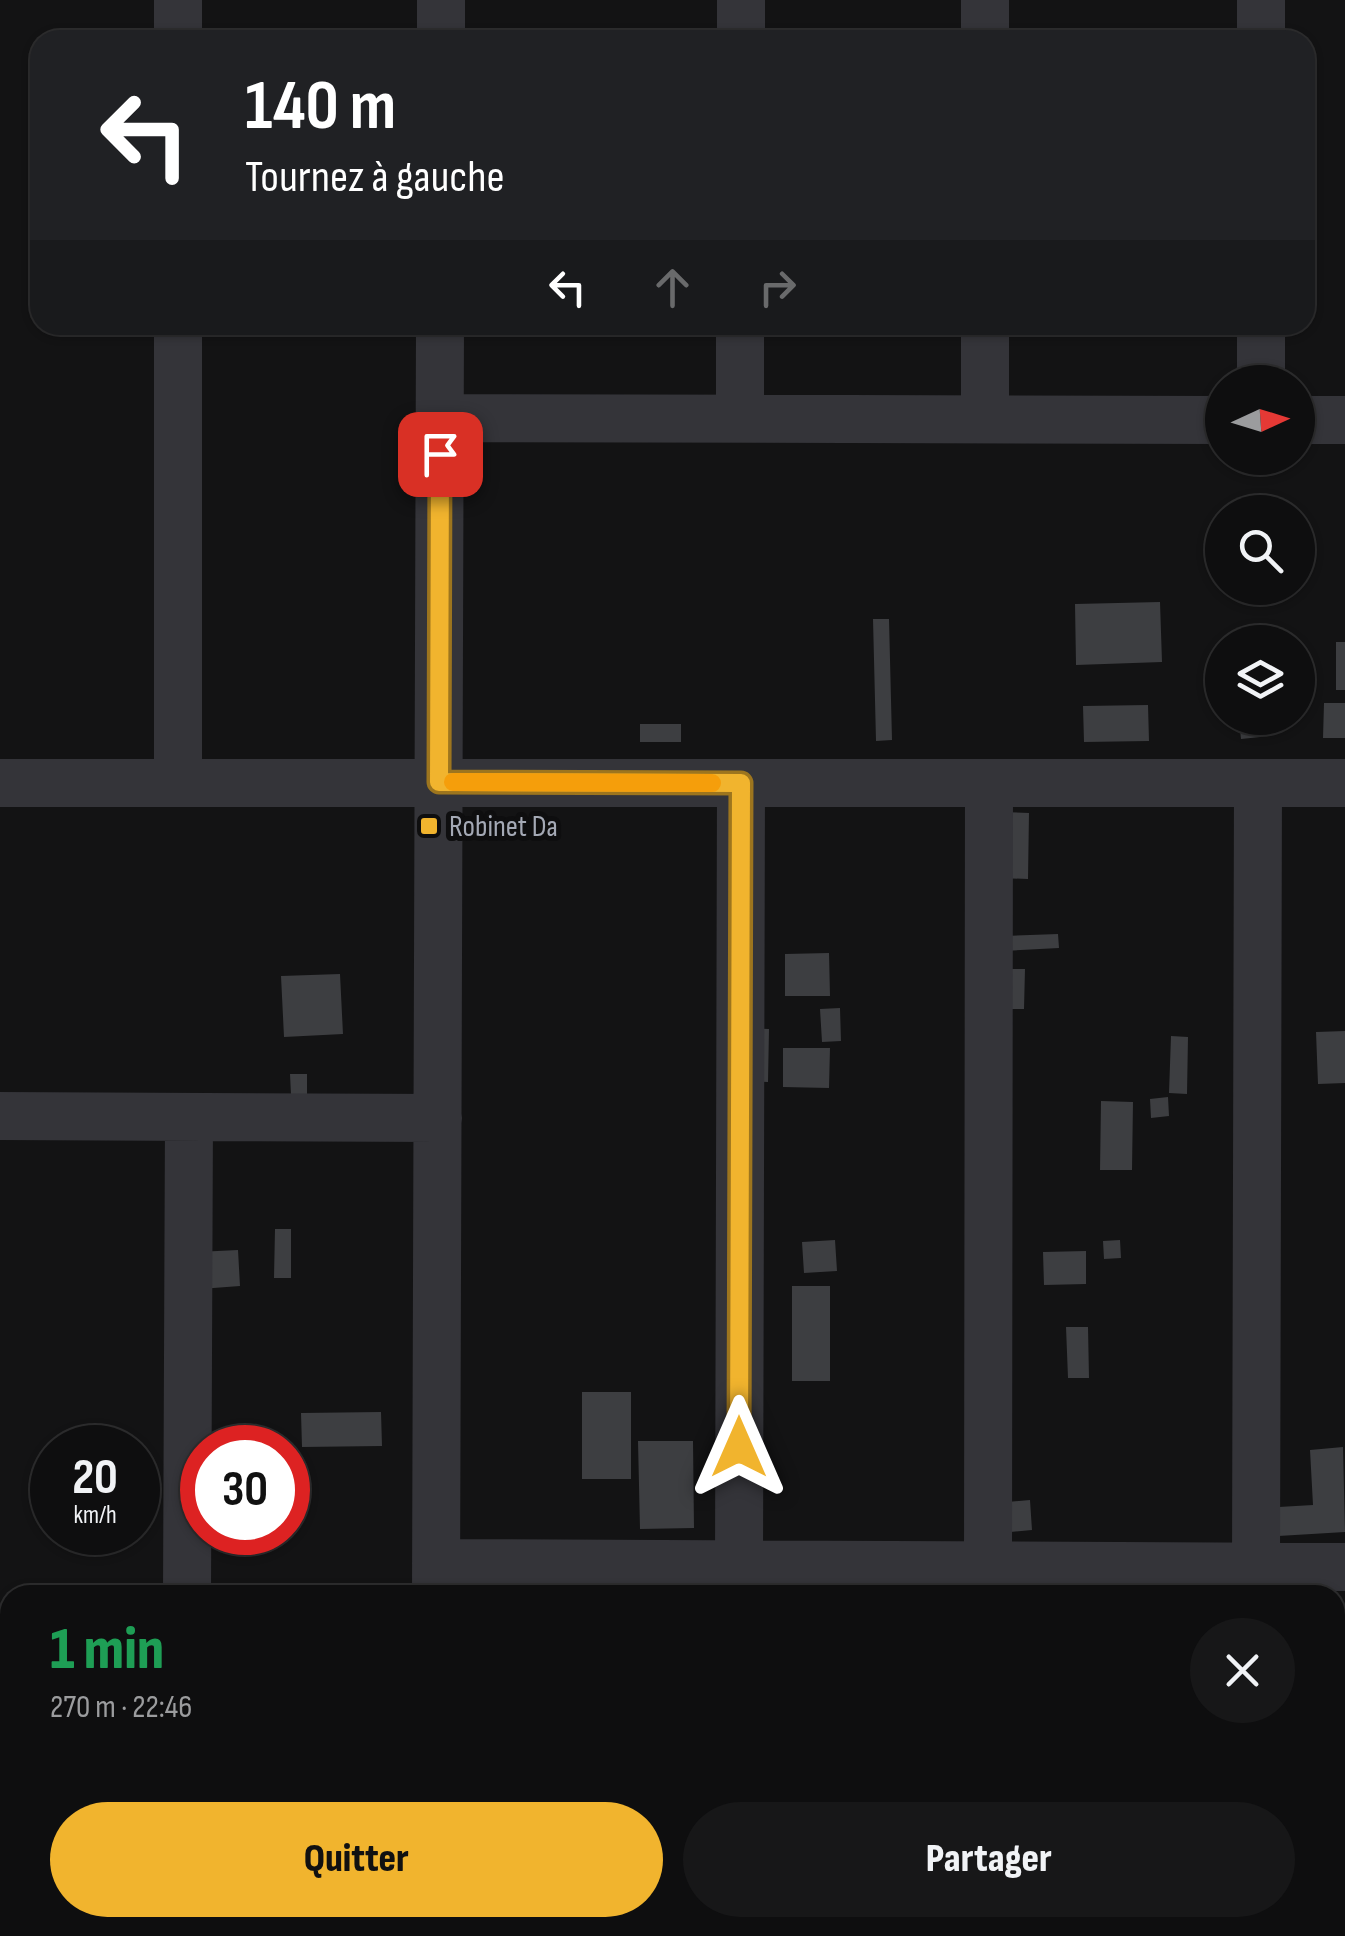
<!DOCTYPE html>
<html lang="fr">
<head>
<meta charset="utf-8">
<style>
	body { margin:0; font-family:"Sofia Sans Condensed",sans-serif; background:#171718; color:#f1f3f6; height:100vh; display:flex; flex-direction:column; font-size:38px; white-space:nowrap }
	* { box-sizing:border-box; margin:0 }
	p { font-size:32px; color:#9b9c9e }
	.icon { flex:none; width:55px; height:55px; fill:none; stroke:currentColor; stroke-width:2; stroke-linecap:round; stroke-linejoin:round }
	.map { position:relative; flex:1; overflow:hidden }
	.drawer { position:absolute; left:0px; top:1585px; width:1345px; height:352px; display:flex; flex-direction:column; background:#0e0e0f; border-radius:30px 30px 0 0; box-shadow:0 2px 8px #0004,0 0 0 2px #2e2e2f }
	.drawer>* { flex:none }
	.hud { position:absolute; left:30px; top:30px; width:1285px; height:305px; border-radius:30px; box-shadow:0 2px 8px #0004,0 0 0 2px #2e2e2f; background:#202124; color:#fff; overflow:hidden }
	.needle { width:65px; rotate:86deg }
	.controls { position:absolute; left:1205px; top:365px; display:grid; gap:20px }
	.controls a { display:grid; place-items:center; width:110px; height:110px; border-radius:50%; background:#0e0e0f; box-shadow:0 2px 8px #0004,0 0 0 2px #2e2e2f; font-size:50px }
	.speed { position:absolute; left:30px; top:1425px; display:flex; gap:20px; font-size:50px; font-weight:700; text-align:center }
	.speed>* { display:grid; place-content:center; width:130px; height:130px; border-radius:50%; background:#0e0e0f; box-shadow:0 2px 8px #0004,0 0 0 2px #2e2e2f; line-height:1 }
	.speed small { font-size:25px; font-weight:400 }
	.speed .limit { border:15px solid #d22; background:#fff; color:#111 }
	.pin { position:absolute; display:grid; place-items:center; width:85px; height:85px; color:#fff; margin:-42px; border-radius:20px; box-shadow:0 5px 15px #0006 }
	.me { position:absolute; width:110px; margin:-55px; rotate:0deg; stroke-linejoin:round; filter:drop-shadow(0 0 8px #0008) }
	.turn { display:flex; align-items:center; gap:35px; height:210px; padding:0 50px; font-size:45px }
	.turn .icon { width:130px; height:130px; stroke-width:2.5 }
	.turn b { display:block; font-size:70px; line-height:85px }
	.lanes { display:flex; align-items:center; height:95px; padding:0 50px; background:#0003; justify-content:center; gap:50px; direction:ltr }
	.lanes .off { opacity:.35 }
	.round { display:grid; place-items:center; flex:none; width:105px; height:105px; border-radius:52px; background:#171718 }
	.head { display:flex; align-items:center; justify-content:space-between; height:170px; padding:0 50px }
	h1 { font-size:60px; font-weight:800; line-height:75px; color:#1e9e55 }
	.primary-button { display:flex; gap:20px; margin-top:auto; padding:20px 50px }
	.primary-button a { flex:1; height:115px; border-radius:60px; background:#f1b42e; color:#111; font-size:40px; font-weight:800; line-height:115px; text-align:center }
	.primary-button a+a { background:#171718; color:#f1f3f6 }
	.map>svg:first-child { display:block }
</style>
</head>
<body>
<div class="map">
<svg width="1345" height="1936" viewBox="0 0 1345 1936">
	<rect width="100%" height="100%" fill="#131314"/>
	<path fill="#3d3e41" d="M1160 602 1162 662 1076 665 1075 604Z
		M873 619H889L892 740 876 741Z
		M1336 642H1345V690H1336Z
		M1324 703H1345V738H1323Z
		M1148 705 1149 741 1084 742 1083 706Z
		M1259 718 1260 737 1241 739 1239 720Z
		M640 724H681V742H640Z
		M1001 812 1029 813 1028 879 1000 878Z
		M1058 934 1059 948 1004 951V936Z
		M829 953 830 996H785V954Z
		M1003 969H1025L1024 1009H1002Z
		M340 974 343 1034 284 1037 281 976Z
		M840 1008 841 1041 822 1042 820 1009Z
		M743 1028 769 1029 768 1082 743 1081Z
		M1345 1031V1083L1318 1084 1316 1032Z
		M1171 1036 1188 1037 1187 1094 1169 1093Z
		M783 1048H830L829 1088 783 1087Z
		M290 1074H307V1095H291Z
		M1168 1097 1169 1116 1151 1118 1150 1099Z
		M1101 1101 1133 1102 1132 1170H1100Z
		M275 1229H291V1278H274Z
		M835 1240 837 1271 804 1273 802 1242Z
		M1120 1240 1121 1258 1104 1259 1103 1241Z
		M238 1250 240 1286 200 1289 197 1252Z
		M1086 1251V1284L1044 1285 1043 1252Z
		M792 1286H830V1381H792Z
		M1066 1327H1088L1089 1378H1068Z
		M582 1392H631V1479H582Z
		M381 1412 382 1446 302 1447 301 1413Z
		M638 1441H693L694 1528 640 1529Z
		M1343 1447 1345 1532 1263 1537 1261 1508 1313 1505 1310 1450Z
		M1030 1500 1032 1530 1000 1533 997 1503Z
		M0 1757H10V1861H0Z"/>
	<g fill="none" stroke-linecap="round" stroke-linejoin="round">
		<path stroke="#343439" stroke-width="48" d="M178 40V0
			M441 40V0
			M741 40V0
			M985 40V0
			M1261 40V0
			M1261 382V325
			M440 418 1222 420
			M740 418V325
			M985 419V325
			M1298 420H1345
			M178 782V325
			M0 783H1345
			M0 1116 438 1118
			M436 1563 1345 1567
			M739 1564 741 783
			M988 1565 989 783
			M1256 1566 1258 783
			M187 1595 189 1117
			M436 1595 440 325
			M0 1935 106 1936
			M186 1936V1928
			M435 1936V1928"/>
	</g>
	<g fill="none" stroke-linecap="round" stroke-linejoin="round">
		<g stroke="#9d751e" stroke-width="25">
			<path id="route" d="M440 454 439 782 741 783 739 1447"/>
		</g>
		<use href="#route" stroke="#f1b42e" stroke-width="18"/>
		<path stroke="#f59e0b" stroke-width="18" d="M453 782 712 783"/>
	</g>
	<rect fill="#f1b42e" stroke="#0e0e0f" stroke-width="4" x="419" y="816" width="20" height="20" rx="5"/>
	<g text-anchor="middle" stroke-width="10" stroke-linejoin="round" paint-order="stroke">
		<g font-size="30" fill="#a4a9b5" stroke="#0e0e0f" text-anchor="start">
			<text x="449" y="836">Robinet Da</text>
		</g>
	</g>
</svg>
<div class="controls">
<a><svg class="needle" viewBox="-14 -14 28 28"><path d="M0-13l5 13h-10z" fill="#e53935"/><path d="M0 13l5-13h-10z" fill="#9b9c9e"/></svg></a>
<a><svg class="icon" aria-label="search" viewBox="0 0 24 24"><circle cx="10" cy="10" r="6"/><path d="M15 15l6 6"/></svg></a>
<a><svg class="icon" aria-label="layers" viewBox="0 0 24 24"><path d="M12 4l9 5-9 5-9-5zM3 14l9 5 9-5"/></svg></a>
</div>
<div class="speed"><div>20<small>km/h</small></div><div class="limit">30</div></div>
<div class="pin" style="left:440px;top:454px;background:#d93025"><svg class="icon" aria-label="arrive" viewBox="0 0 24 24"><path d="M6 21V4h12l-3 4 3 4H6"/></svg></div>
<svg class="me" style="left:739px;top:1447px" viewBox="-20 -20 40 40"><path d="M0-17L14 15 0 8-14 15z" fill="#f1b42e" stroke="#fff" stroke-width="4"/></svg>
<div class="hud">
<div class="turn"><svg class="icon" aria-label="left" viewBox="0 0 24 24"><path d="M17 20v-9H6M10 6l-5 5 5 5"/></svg><div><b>140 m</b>Tournez à gauche</div></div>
<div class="lanes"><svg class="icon" aria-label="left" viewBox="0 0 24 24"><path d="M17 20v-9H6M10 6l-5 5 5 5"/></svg><svg class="icon off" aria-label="ahead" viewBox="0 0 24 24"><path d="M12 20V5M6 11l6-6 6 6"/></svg><svg class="icon off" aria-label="right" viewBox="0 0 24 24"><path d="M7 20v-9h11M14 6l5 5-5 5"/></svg></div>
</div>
<section class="drawer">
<div class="head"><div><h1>1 min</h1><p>270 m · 22:46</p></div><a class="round"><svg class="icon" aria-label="close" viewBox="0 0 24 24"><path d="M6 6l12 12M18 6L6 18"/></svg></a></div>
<div class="primary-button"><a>Quitter</a><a>Partager</a></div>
</section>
</div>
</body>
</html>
